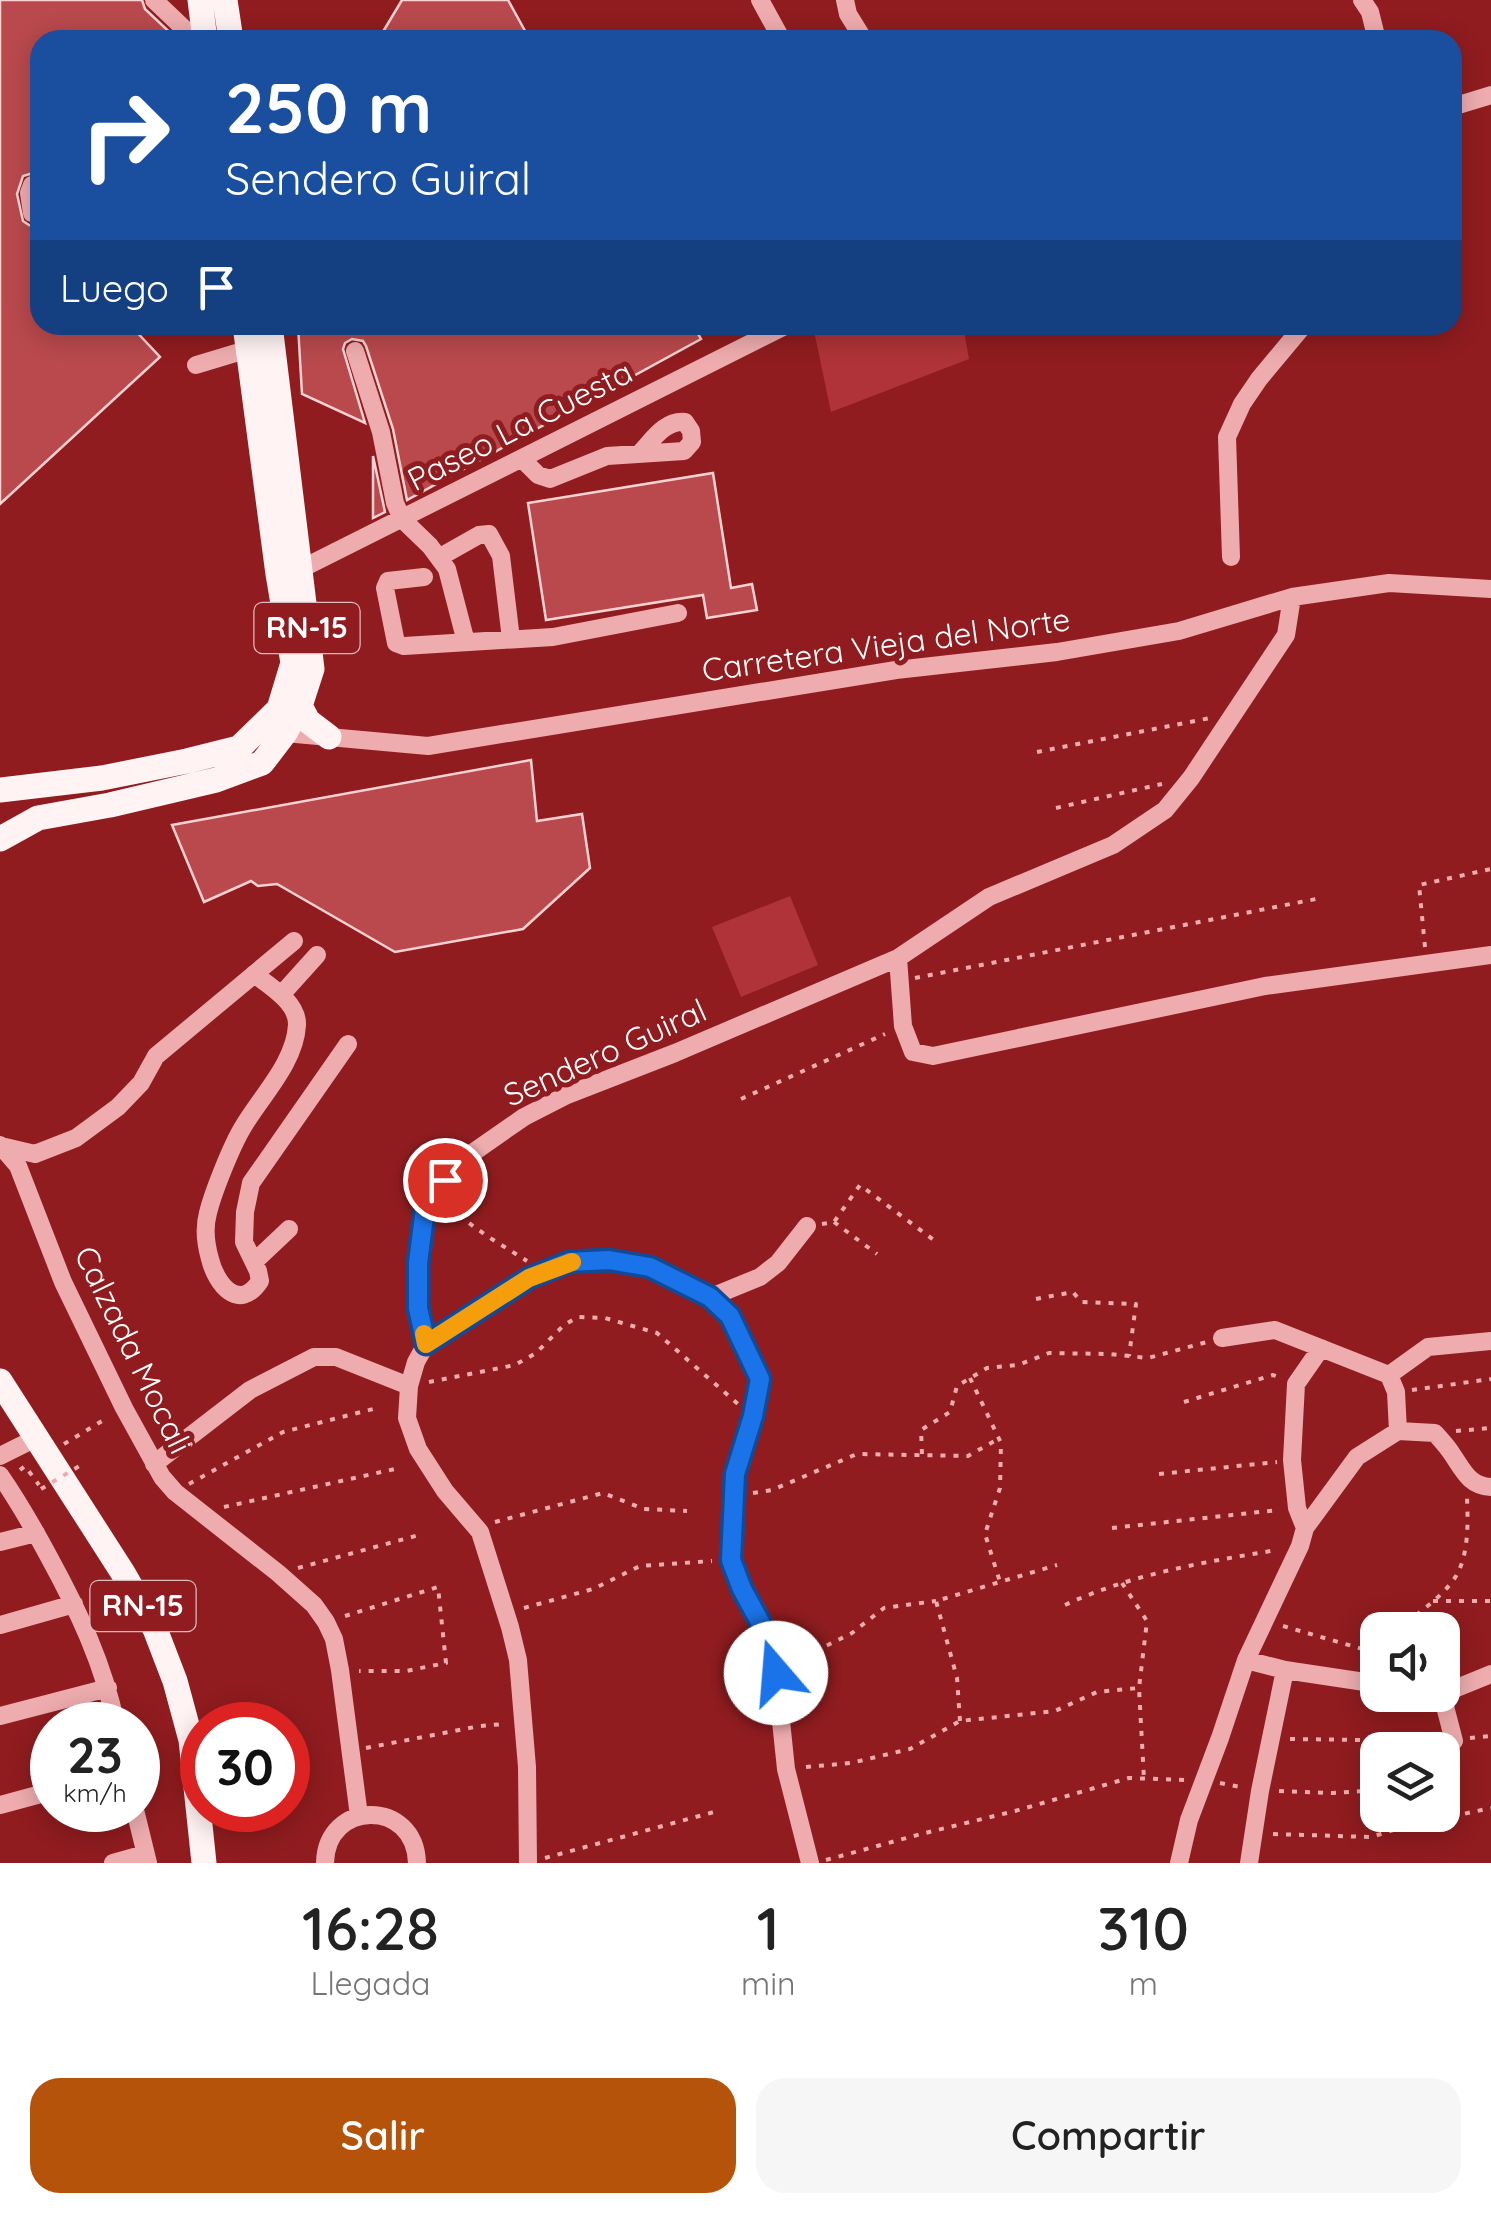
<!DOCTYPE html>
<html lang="es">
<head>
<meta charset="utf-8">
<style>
	body { margin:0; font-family:Quicksand,sans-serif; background:#f6f6f6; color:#222; height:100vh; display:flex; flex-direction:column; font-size:38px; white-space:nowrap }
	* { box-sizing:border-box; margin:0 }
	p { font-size:32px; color:#767676 }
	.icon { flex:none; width:55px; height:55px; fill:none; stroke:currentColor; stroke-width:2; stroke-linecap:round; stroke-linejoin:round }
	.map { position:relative; height:1863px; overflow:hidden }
	.drawer { display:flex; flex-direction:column; background:#fff; flex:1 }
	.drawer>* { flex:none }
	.hud { position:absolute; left:30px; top:30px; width:1432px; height:305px; border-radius:30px; box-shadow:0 5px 25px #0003; background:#1a4fa0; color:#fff; overflow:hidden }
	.controls { position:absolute; left:1360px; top:1612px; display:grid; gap:20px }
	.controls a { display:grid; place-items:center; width:100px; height:100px; border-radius:20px; background:#fff; box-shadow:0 5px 25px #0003; font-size:50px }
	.speed { position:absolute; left:30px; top:1702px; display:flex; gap:20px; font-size:50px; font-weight:700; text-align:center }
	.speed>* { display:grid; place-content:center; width:130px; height:130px; border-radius:50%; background:#fff; box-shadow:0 5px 25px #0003; line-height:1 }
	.speed small { font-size:25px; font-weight:400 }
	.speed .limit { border:15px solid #d22; background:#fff; color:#111 }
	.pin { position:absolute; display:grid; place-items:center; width:85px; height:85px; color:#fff; margin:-42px; border:5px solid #fff; border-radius:50%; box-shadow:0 2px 10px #0007 }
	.me { position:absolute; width:110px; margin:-55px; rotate:342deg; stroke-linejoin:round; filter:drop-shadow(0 0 8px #0008) }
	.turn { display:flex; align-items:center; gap:35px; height:210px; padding:0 30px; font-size:45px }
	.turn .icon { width:130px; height:130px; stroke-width:2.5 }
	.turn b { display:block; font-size:70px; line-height:85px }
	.then { display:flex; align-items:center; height:95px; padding:0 30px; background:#0003; gap:20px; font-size:38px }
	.eta { display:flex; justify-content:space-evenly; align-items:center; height:170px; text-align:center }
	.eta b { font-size:60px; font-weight:600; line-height:70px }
	.cta { display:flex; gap:20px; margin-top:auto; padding:20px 30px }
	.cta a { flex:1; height:115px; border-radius:30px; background:#b45309; color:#fff; font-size:40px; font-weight:600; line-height:115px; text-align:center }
	.cta a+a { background:#f6f6f6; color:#222 }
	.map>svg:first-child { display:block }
</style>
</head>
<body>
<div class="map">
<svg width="1491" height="1863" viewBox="0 0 1491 1863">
	<rect width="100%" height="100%" fill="#901c1f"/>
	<path fill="#af3338" d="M816 325H963L969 359 831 412 813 326Z
		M790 896 818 965 741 997 712 927Z"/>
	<path fill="#b9494d" stroke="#fad2d3" stroke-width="2.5" d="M0 0H142L145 9 178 40H40V171L23 176 17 194 23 221 29 225 40 226V325H130L160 357 0 504Z
		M402 0H508L530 40H378Z
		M298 325H693L701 339 407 500 393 429 366 346 363 341 352 339 345 343 343 349 365 423 302 394Z
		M373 456 385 512 373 518Z
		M713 473 731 588 752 584 757 610 707 618 703 595 546 620 528 503Z
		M531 760 537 821 582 814 590 868 523 929 395 952 277 884 258 886 251 881 204 902 172 825Z"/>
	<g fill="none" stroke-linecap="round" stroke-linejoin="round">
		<path stroke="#eeacae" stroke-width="4" stroke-dasharray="5 8" stroke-linecap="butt" d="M1037 752 1210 718
			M1056 808 1162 784
			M1425 947 1419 885 1491 869
			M915 978 1316 899
			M741 1099 885 1034
			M448 1208 487 1236 527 1261
			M834 1222 877 1254
			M822 1224 834 1222 860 1185 935 1241
			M1036 1299 1073 1292 1081 1302 1136 1304 1129 1356
			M970 1378 1001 1443 1000 1488 985 1534 1000 1582
			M429 1382 515 1365 536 1353 564 1325 578 1317 605 1318 657 1333 738 1404
			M1412 1390 1491 1379
			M1184 1402 1273 1375 1280 1378
			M1456 1431 1491 1428
			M64 1444 107 1418
			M922 1454 921 1430 950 1412 957 1386 987 1368 1018 1365 1049 1353 1110 1354 1148 1358 1207 1342
			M20 1470 25 1466 39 1485
			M1159 1474 1277 1462
			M189 1484 283 1432 373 1409
			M753 1493 772 1490 857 1454 968 1456 998 1439
			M224 1507 395 1469
			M495 1522 603 1493 644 1509 687 1511
			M1112 1528 1278 1510
			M298 1568 419 1535
			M1122 1583 1147 1621 1139 1688 1144 1779
			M1433 1601H1491
			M1065 1605C1132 1574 1204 1562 1277 1550
			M524 1608 593 1589 640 1566 712 1561
			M345 1616 438 1587 446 1663 406 1671H359
			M1283 1626 1366 1650 1378 1642
			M1395 1630C1414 1617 1444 1596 1456 1576 1469 1554 1468 1522 1467 1497
			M792 1663 852 1633 884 1608 936 1601
			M960 1721 957 1678 936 1601 1057 1565
			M1470 1738 1491 1736
			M1290 1739 1436 1741
			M366 1748 480 1726 504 1724
			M806 1767 851 1763 910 1749 960 1721 1055 1711 1097 1692 1139 1688
			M1442 1775 1452 1771 1453 1756
			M1220 1783 1245 1788
			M1279 1791 1333 1793 1378 1790
			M1273 1834 1371 1837 1403 1827 1491 1808
			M545 1858 714 1812
			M826 1860 921 1834 1015 1811 1129 1778 1186 1780"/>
		<path stroke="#eeacae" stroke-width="18" d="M154 0 196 40
			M760 0 782 40
			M845 0 848 14 864 40
			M1362 0 1370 12 1377 40
			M1452 107 1491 95
			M40 183 32 185 29 193 32 213 40 214
			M355 351 381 432 395 503 402 519 430 546 447 569 466 642
			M196 365 249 349
			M522 459 538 475 550 479 607 456 684 451 692 442 691 431 685 422C664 420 652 441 639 454
			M440 557 479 535 489 534 501 556 511 639
			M1231 557 1227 437 1242 404 1259 379 1304 325
			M291 574 787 325
			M424 577 388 581 385 588 396 643 404 646 553 637 678 613
			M285 733 428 746 896 670 1057 652 1179 631 1292 597 1389 583 1491 589
			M898 958 903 1026 913 1052 933 1056 1265 986 1491 955
			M254 974C270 986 298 1003 297 1025 295 1063 261 1096 243 1127 232 1145 213 1192 208 1213 204 1227 206 1245 210 1259 216 1284 239 1313 260 1281L258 1271 244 1242 245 1212 251 1183 348 1044
			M281 995 317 955
			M0 1145 18 1166 63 1282 124 1408 162 1477 175 1492 278 1573 314 1605 326 1622 334 1639 340 1670 359 1816
			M1 1146 35 1154 76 1138 118 1107 141 1083 156 1056 294 941
			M254 1262 289 1229
			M711 1297 760 1277 778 1263 807 1226
			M1222 1338 1275 1330 1389 1375 1428 1347 1491 1341
			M426 1344 529 1278 569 1262 609 1259 650 1267 711 1297 729 1316 760 1379 753 1416 735 1474 731 1560 742 1589 760 1622 776 1673 786 1769 810 1863
			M1389 1375 1396 1392 1398 1431
			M0 1456 36 1438
			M154 1464 250 1390 314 1357H336L409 1386
			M0 1475C18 1501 34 1529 49 1557 78 1610 104 1665 116 1725
			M1305 1528 1297 1508 1292 1460 1296 1384 1321 1348
			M0 1542 36 1533
			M0 1625 74 1604
			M1246 1660 1285 1670 1378 1684
			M1442 1694 1491 1674
			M1442 1695 1454 1741
			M0 1716 108 1688
			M0 1805 52 1791
			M135 1810 148 1863
			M113 1863 145 1854
			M325 1863C326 1800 415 1798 417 1863
			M528 1863 527 1767 518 1660 510 1627 480 1532 445 1491 418 1449 407 1418 409 1386 416 1362 426 1344 418 1309 417 1268 425 1208 458 1163 524 1117 567 1095 675 1053 898 958 989 897 1113 845 1165 810 1191 778 1286 635 1292 597
			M1179 1863 1189 1820 1220 1738 1246 1660 1300 1546 1305 1528 1357 1457 1398 1431 1435 1433C1441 1440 1447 1446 1452 1454 1463 1470 1469 1486 1491 1487
			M1249 1863 1260 1791 1285 1670"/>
		<path stroke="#fff3f3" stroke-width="25" d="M200 0 205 40
			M225 0 231 40
			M300 706 308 721 329 737
			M0 790 102 778 187 761 239 748 279 709 293 663 278 574 245 325
			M0 839 38 818 110 805 216 780 262 763 285 733 300 706 312 669 270 325
			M0 1381 123 1573 155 1629 175 1681 191 1740 204 1863"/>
		<path stroke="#eeacae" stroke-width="4" stroke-dasharray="5 8" stroke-linecap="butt" d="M41 1489 81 1465"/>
	</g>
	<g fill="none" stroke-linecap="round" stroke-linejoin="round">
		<g stroke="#114b97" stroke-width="25">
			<path id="route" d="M445 1180 425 1208 418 1263V1308L426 1344 529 1278 569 1262 609 1260 650 1267 710 1297 730 1316 760 1379 753 1416 735 1474 731 1560 742 1589 760 1622 776 1673"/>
		</g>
		<use href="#route" stroke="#1a73e8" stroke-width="18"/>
		<path stroke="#f59e0b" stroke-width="18" d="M424 1334 426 1344 529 1278 572 1262"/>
	</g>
	<g text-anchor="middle" stroke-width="10" stroke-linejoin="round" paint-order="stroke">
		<g fill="#901c1f" stroke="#debbbc" stroke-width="2.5">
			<rect x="254.5" y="603" width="105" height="50" rx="8"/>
			<rect x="90.5" y="1581" width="105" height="50" rx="8"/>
		</g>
		<g font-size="30" font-weight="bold" fill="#fff">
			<text x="307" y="638">RN-15</text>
			<text x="143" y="1616">RN-15</text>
		</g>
		<g font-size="32" fill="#fff" stroke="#901c1f">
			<text transform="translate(520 426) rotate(-27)" y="11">Paseo La Cuesta</text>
			<text transform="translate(886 645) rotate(-8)" y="11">Carretera Vieja del Norte</text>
			<text transform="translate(605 1053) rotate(-24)" y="11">Sendero Guiral</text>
			<text transform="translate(133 1350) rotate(64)" y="11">Calzada Mocali</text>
		</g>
	</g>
</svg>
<div class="controls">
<a><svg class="icon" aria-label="sound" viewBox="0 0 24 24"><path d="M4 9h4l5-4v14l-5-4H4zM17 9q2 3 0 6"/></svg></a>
<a><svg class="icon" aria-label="layers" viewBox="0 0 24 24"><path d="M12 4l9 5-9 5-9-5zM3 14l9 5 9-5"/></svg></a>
</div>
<div class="speed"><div>23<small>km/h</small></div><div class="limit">30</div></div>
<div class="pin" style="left:445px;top:1180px;background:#d93025"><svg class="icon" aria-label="arrive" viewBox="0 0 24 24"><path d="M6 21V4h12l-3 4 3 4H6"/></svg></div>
<svg class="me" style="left:776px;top:1673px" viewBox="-20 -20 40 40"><circle r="19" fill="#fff"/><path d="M0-13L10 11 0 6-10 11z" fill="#1a73e8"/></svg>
<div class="hud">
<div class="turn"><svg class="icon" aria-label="right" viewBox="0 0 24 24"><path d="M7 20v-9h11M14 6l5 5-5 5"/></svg><div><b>250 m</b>Sendero Guiral</div></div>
<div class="then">Luego<svg class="icon" aria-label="arrive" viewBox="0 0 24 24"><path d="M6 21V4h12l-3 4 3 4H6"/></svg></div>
</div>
</div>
<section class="drawer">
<div class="eta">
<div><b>16:28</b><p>Llegada</p></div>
<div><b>1</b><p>min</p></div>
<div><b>310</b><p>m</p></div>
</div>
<div class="cta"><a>Salir</a><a>Compartir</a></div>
</section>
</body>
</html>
